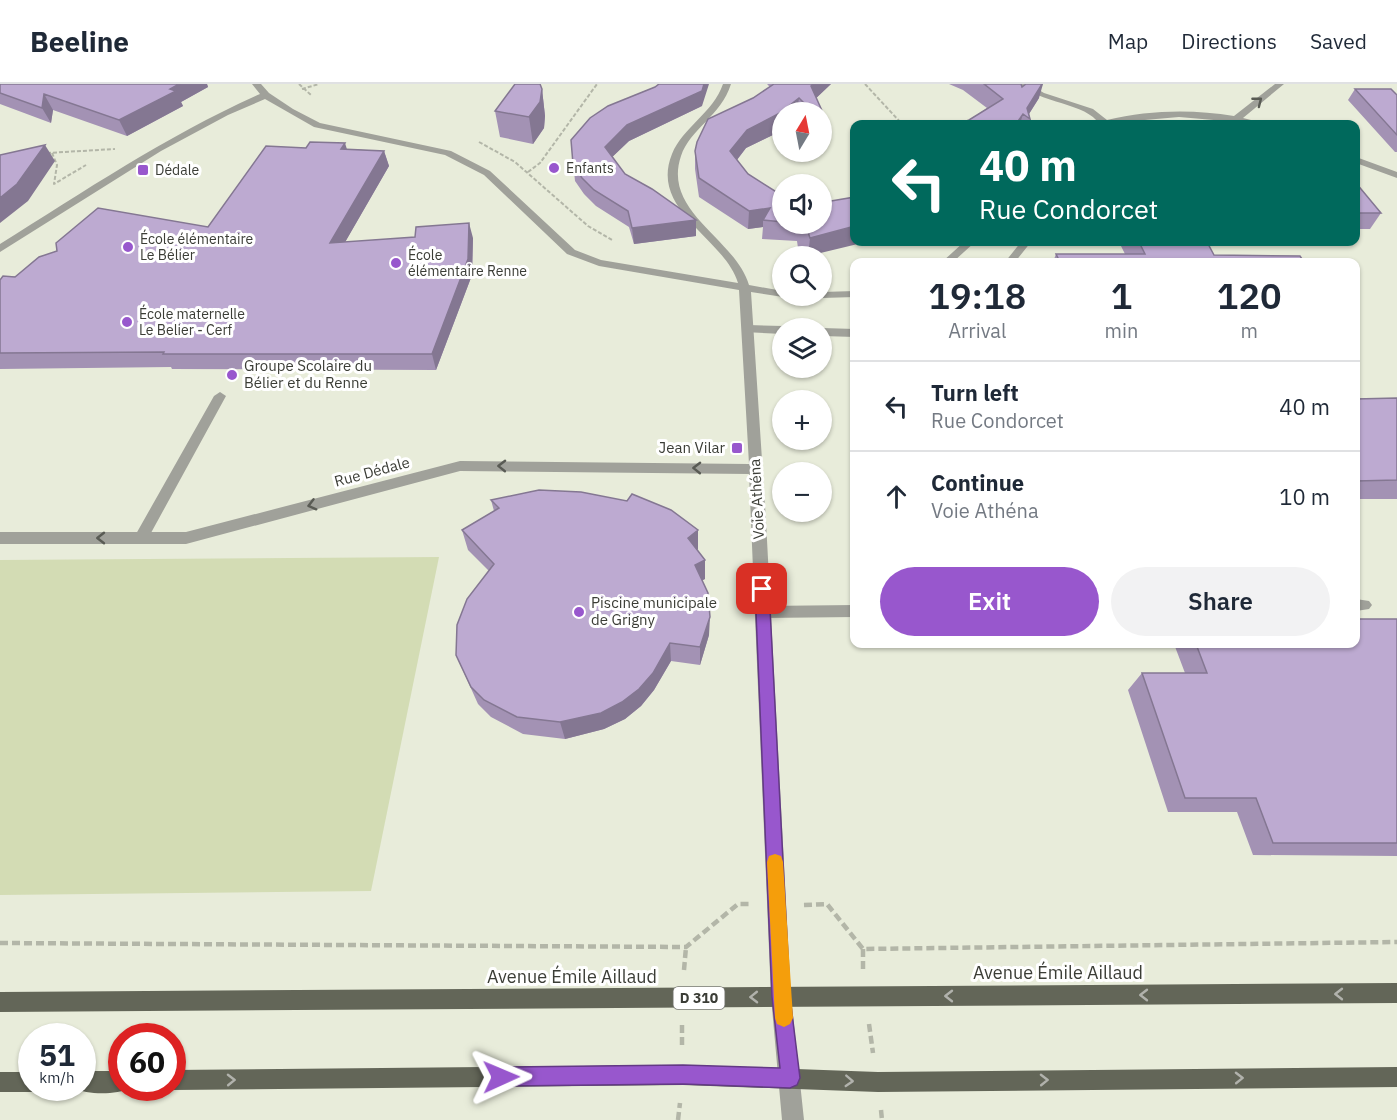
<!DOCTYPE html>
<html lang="en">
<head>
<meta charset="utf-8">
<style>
	body { margin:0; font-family:"IBM Plex Sans",sans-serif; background:#f2f2f3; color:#1f2937; height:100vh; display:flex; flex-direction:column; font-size:22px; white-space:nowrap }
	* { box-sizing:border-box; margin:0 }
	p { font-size:20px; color:#747a83 }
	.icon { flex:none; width:33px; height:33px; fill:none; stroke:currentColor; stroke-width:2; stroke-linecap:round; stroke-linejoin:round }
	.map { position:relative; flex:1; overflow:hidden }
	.side { position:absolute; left:850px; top:174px; width:510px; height:390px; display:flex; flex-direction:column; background:#fff; border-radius:12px; box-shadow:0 2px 4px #0004 }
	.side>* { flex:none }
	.guide { position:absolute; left:850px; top:36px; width:510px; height:126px; border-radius:12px; box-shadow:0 2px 4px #0004; background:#00695c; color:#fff; overflow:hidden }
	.needle { width:39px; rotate:10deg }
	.buttons { position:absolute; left:772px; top:18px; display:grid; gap:12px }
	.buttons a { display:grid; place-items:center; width:60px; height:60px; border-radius:50%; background:#fff; box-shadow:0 2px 4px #0004; font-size:30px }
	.speed { position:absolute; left:18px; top:939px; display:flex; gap:12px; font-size:30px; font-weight:700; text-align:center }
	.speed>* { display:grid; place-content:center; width:78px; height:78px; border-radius:50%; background:#fff; box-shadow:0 2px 4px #0004; line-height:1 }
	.speed small { font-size:15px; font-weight:400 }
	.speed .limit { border:9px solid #d22; background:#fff; color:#111 }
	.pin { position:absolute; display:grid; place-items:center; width:51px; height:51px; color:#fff; margin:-26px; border-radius:12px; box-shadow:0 3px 9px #0006 }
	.me { position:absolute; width:66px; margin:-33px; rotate:89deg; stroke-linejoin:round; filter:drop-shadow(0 0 4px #0008) }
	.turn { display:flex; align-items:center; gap:21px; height:126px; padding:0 30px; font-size:27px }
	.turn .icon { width:78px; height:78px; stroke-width:2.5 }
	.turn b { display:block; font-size:42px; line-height:51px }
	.eta { display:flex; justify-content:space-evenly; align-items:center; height:102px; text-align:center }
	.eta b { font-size:36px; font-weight:600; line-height:42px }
	.button { display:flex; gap:12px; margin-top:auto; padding:12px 30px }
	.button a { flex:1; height:69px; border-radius:36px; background:#9857cd; color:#fff; font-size:24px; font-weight:600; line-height:69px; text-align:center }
	.button a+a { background:#f2f2f3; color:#1f2937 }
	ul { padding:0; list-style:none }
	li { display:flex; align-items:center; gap:18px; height:90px; padding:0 30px; border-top:2px solid #e0e1e3 }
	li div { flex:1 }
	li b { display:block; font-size:22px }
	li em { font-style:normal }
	header { display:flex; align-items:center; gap:36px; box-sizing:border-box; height:84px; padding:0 30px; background:#fff; border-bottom:2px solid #e0e1e3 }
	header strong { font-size:28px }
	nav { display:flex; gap:33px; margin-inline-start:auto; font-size:21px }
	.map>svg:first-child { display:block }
</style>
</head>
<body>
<header>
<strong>Beeline</strong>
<nav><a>Map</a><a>Directions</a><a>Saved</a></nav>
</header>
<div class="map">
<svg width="1397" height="1036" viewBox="0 0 1397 1036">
	<rect width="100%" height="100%" fill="#e8ecda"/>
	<path fill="#d3dcb4" d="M439 473 371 807 0 811V476Z"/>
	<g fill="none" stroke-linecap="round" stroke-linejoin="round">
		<path stroke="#b3b6a8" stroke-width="2" stroke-dasharray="4 2" stroke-linecap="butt" d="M299 0 312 12
			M865 0 902 40
			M302 5 319 0
			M479 58 515 78 588 142 612 156
			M47 69 115 65
			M52 69 57 81 54 100 86 81
			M528 88 540 79 597 0"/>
		<path stroke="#b3b6a8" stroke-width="4.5" stroke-dasharray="8 4" stroke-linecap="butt" d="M804 821 827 820 863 865 1397 858
			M0 859 686 863 738 820H749
			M863 865V885
			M684 886 686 863
			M869 940 873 969
			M682 941V964
			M881 1026 882 1036
			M678 1036 680 1019"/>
		<path fill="#a0a19a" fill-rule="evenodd" d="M1021 158H1031L1015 178H1005Z
			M748 241 783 242 788 244H783V250L744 248 742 245Z
			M821 244H822L855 245V253L822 252Z
			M220 308 226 312 146 458H136L134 454 136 450 214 312Z
			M1356 515 1369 517 1372 521 1369 525 1356 527Z
			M855 521V533L763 534 758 532 755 528 758 524 763 522Z
			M781 903 788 906 791 913 804 1036H782L771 913 774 906Z"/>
		<path fill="#a0a19a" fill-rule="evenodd" d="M252 0H261L269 9 293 25 320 39 451 67 490 87 575 166 601 176 738 199C724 153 649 127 672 70 683 43 713 29 723 0H731C721 32 690 45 681 72 662 128 735 154 749 201L783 207V212H788L783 213 751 208 766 437 791 913 788 920 781 923 774 920 771 913 749 390 460 387 186 460H0V448H186L460 377 749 380 739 206 599 182 567 170 484 91 445 71 314 43 265 15 228 31 161 67 0 168V160C85 107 168 51 260 10Z
			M1019 0H1029L1044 9 1093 25 1107 36C1149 26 1192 25 1234 32L1275 0H1284L1243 34 1259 38 1260 40 1179 33 1099 40C1087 19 1039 19 1019 0Z
			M1356 73 1397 88V94L1356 79Z
			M964 158H975L953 178H942Z
			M855 207V213L822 214 817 212H822V208Z"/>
		<path fill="#636658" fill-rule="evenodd" d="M1397 899V919L0 928V908Z
			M683 981 878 988 1397 983V1003L878 1008 683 1001 172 1006 165 1004H172V986Z
			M82 987H122V1004H130C117 1011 87 1011 74 1004H82Z
			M0 988H32V1004H40L39 1005 32 1008H0Z"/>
	</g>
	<path fill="#a392b4" d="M0 0H207L208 3 181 18 183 22 127 52 53 26 51 39 0 20Z
		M767 0H831L816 14 827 38 825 57 822 59V28H783V44L779 48 746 64 737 76 748 90 778 109 783 110V140H822L808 172 805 164H798L797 157 762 155 763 143 748 145 699 113 695 85V67L753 14 770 3Z
		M949 0H1021L1022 3 1039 14 1029 30 1030 35 1029 40H959L969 36 987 24 963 6Z
		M542 5 545 32 544 44 533 60 500 53 495 27Z
		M1355 5 1397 11V68H1395L1348 16Z
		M702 22 629 57 612 73 625 90 696 136V152L634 160 629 143 596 122 584 110 575 97 571 56Z
		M347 65 384 67 389 82 345 158 473 154 472 191 436 286 172 285 171 283 0 285V196L208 143Z
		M1356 99 1381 129 1370 145H1356Z
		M1119 158H1207L1214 171 1304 178H1053L1056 170H1125Z
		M1397 314V415H1356V315Z
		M491 416 698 465 697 466 705 476V495L702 496 709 551 700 581 671 577 654 606 641 622 625 635 604 645 565 655 523 650 491 633 478 620 456 571 489 487 468 466 462 446 494 427Z
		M1397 535V772L1253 771 1237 728H1168L1128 606 1142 589H1185L1174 560H1356Z"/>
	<path fill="#847792" d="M179 0H207L208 3 181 18 183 22 127 52 119 36Z
		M704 0H709L702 22 629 57 606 79 605 63 627 41Z
		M814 0H831L810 20 811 2Z
		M1042 0H1043L1039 14 1027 33V24Z
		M542 5 545 32 544 44 533 60 529 33Z
		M44 10 53 26 51 39 42 24Z
		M799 14 797 28H783V44L779 48 746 64 729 86 730 67 747 46Z
		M1023 30 1020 40H1016Z
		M827 38 825 57 822 59 824 40Z
		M345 59 350 75 341 65Z
		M45 61 55 77 28 117 0 139V114Z
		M384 67 389 82 336 174 330 159Z
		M770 124 763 136V143L748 145 749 127Z
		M696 136V152L634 160 632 144Z
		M469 139 473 154 472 191 436 286 432 270Z
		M855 142V158H866L808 172 810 154Z
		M698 446V465L688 473V454Z
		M705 476V495L695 500V481Z
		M710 533 709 551 700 581V563Z
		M670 559 671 577 654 606 641 622 625 635 604 645 565 655 560 638Z"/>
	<path fill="#bdaad1" stroke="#847792" stroke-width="1.5" d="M0 0H179L170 5 176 7 119 36 44 10 42 24 0 9Z
		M515 0H540L542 5 540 18 529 33 495 27Z
		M659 0H704L702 7 627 41 605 63 625 90 652 105 696 136 632 144 628 127 594 106 582 94 573 80 571 56 590 34 608 22 655 3Z
		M774 0H814L811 2 827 38 824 40 822 38V28H813L799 14 780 29 747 46 730 67 748 90 778 109 783 110V138L763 136 770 124 749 127 699 94 695 67 697 58 708 35 753 14Z
		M984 0H1021L1022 3 1026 0H1042L1027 24 1030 35 1023 30 1016 40H959L969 36 1003 15Z
		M1355 5H1391L1397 11V51Z
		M310 58 345 59 341 65 384 67 330 159 415 153 416 143 469 139 468 175 432 270H163L164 268 0 269V196L3 192 15 193 39 173 57 167 56 159 98 124 208 143 266 62 306 64Z
		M45 61 17 100 0 114V71Z
		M1356 99 1381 129H1356Z
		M855 113V142L810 154 807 145 800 146 799 140H822V118H825Z
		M1139 158H1207L1214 171 1300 172 1304 178H1060L1056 170H1145Z
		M1397 314V396L1356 397V315Z
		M539 406 581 408 627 417 632 410 671 426 698 446 688 454 705 476 695 481 708 509 710 533 700 563 670 559 653 589 639 605 622 618 601 629 560 638 517 633 484 616 471 603 456 571 457 541 467 515 494 480 462 446 499 424 491 416Z
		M1356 535H1397V759H1273L1256 714H1185L1142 589H1207L1196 560H1356Z"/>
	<defs><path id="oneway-chevron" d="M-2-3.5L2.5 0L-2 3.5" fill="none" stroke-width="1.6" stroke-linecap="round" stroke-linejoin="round" transform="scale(1.5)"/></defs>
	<g stroke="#595b54">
		<use href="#oneway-chevron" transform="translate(1258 17) rotate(-38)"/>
		<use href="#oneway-chevron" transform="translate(502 382) rotate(-179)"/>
		<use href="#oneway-chevron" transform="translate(697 384) rotate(-179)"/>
		<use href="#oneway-chevron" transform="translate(312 421) rotate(165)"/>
		<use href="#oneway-chevron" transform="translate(101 454) rotate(180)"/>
	</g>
	<g stroke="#b1b2ac">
		<use href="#oneway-chevron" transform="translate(1339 910) rotate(180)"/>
		<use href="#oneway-chevron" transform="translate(1144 911) rotate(180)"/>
		<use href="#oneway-chevron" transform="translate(949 912) rotate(180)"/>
		<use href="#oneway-chevron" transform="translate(754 913) rotate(179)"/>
		<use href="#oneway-chevron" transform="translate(1239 994) rotate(-1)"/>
		<use href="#oneway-chevron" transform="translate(231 996) rotate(-1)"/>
		<use href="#oneway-chevron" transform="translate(1044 996) rotate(-1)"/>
		<use href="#oneway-chevron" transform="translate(849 997) rotate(3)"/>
	</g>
	<path fill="#9857cd" stroke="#633985" stroke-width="1.5" d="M762 500 769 505 790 913 800 994 797 1001 790 1004 683 1000 501 1002 494 1000 492 993 494 986 501 983 683 981 780 984 772 913 755 505Z"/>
	<path fill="#f59e0b" d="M775 770 781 772 783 778 793 934 790 940 784 943 777 940 775 934 767 778 769 772Z"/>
	<g fill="#9857cd" stroke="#fff" stroke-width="2">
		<circle cx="554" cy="84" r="6"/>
		<rect x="137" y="80" width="12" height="12" rx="3"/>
		<circle cx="128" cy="163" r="6"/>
		<circle cx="396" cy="179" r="6"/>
		<circle cx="127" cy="238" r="6"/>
		<circle cx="232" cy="291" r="6"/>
		<rect x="731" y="358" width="12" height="12" rx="3"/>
		<circle cx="579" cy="528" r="6"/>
	</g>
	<g text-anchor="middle" stroke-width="6" stroke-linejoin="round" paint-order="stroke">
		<g font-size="14" fill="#3b3d36" stroke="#fff" text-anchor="start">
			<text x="566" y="89">Enfants</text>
			<text x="155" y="91">Dédale</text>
			<text x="140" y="160">École élémentaire<tspan x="140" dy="16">Le Bélier</tspan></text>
			<text x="408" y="176">École<tspan x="408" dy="16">élémentaire Renne</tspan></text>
			<text x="139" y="235">École maternelle<tspan x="139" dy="16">Le Belier - Cerf</tspan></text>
		</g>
		<rect fill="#fff" stroke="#767772" stroke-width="1.5" x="673.5" y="903" width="51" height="22" rx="4.5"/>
		<g font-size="14" font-weight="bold" fill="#3b3d36">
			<text x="699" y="919">D 310</text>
		</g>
		<g font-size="15" fill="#3b3d36" stroke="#fff" text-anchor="start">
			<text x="244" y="287">Groupe Scolaire du<tspan x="244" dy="17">Bélier et du Renne</tspan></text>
			<text x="725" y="369" text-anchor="end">Jean Vilar</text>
			<text x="591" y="524">Piscine municipale<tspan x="591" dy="17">de Grigny</tspan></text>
		</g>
		<g font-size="15" fill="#3b3d36" stroke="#fff">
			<text transform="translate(372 388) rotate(-15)" y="5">Rue Dédale</text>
			<text transform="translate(757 415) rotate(-93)" y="5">Voie Athéna</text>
		</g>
		<g font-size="18" fill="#3b3d36" stroke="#fff">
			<text x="1058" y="895">Avenue Émile Aillaud</text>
			<text x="572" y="899">Avenue Émile Aillaud</text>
		</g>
	</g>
</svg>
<div class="buttons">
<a><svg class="needle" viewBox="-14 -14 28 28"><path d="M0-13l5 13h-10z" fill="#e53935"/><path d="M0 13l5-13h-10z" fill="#747a83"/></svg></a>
<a><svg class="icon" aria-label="sound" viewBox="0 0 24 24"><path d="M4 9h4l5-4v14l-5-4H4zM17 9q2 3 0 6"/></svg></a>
<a><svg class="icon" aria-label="search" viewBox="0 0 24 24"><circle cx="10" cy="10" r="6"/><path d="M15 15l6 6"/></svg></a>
<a><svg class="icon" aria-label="layers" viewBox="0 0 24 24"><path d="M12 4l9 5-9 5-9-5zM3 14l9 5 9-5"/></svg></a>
<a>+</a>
<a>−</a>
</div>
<div class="speed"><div>51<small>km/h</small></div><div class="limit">60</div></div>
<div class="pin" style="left:762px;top:505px;background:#d93025"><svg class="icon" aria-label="arrive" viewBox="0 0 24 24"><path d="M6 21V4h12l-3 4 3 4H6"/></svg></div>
<svg class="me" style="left:501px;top:993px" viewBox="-20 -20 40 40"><path d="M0-17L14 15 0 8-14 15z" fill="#9857cd" stroke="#fff" stroke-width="4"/></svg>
<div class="guide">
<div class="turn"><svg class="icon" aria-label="left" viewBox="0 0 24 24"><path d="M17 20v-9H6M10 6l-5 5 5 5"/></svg><div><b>40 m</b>Rue Condorcet</div></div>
</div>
<section class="side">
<div class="eta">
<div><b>19:18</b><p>Arrival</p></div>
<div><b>1</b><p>min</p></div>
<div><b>120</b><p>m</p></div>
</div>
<ul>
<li><svg class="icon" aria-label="left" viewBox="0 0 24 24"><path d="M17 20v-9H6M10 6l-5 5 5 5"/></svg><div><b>Turn left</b><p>Rue Condorcet</p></div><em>40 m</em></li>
<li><svg class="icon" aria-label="ahead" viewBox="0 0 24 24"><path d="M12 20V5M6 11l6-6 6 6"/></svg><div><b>Continue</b><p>Voie Athéna</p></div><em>10 m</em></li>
</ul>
<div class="button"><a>Exit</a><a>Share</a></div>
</section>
</div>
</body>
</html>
